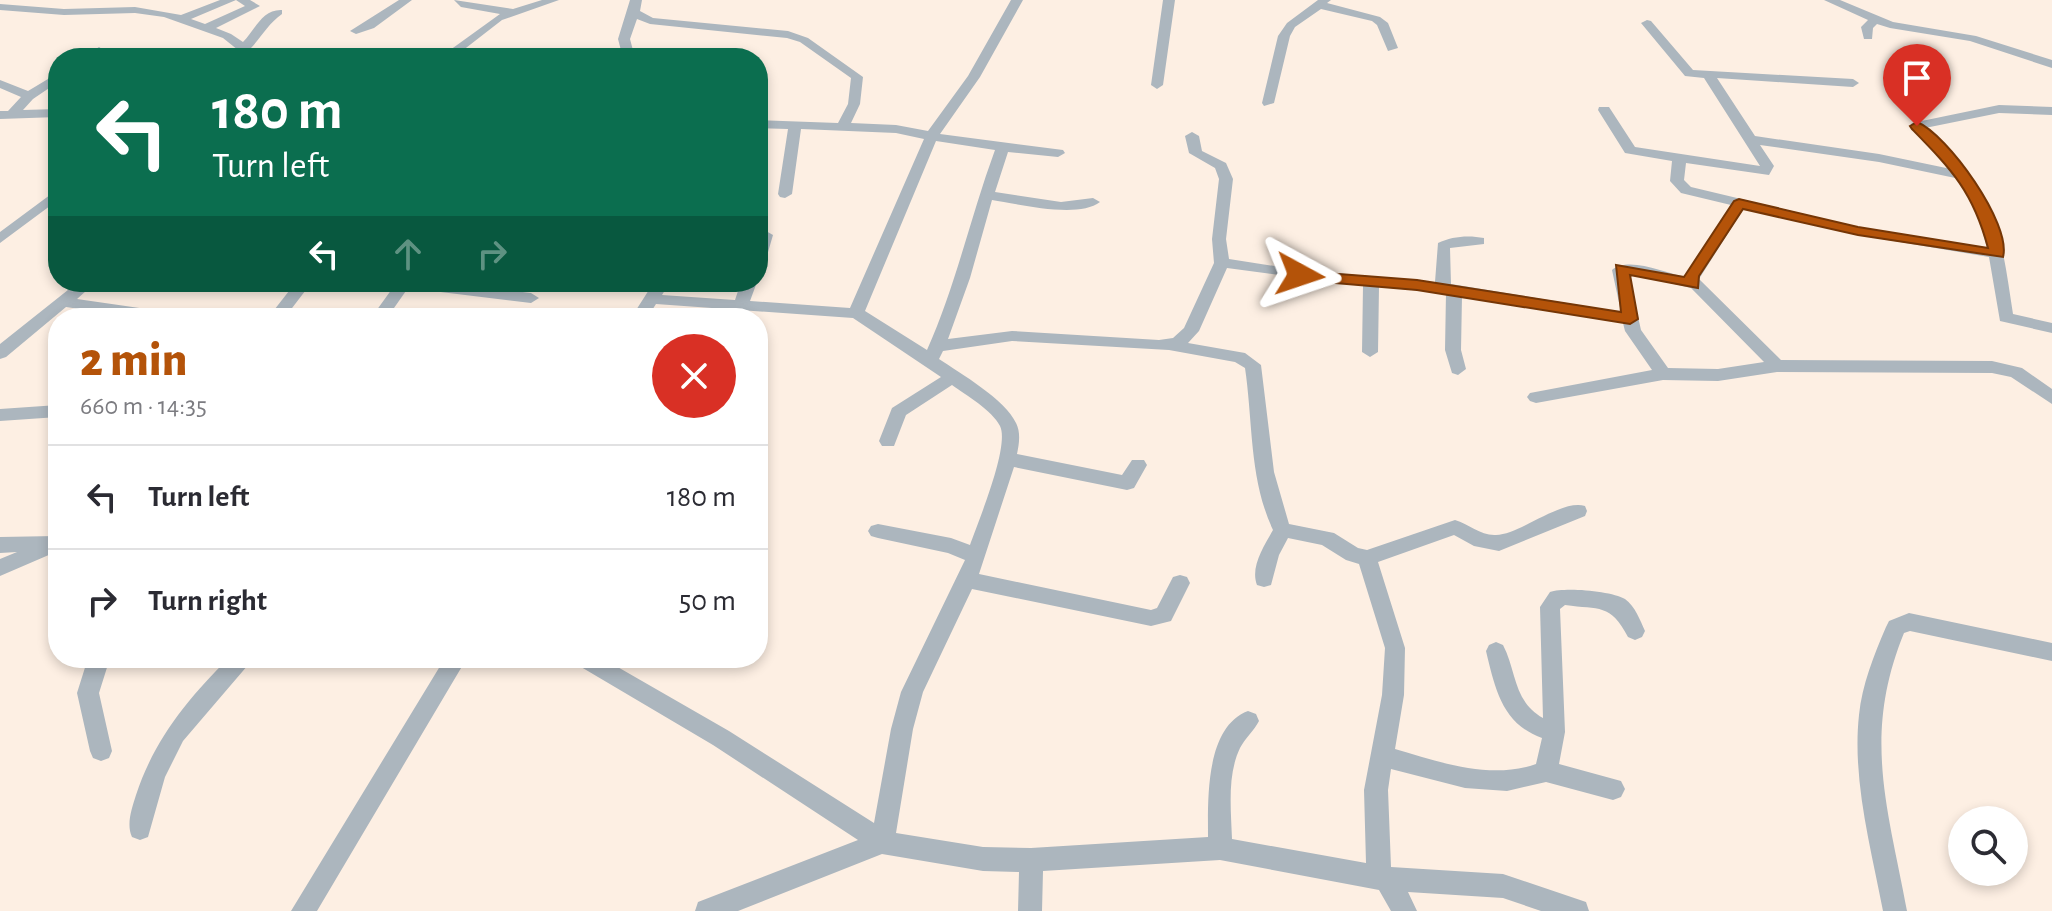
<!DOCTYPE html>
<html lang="en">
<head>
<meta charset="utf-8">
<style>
	body { margin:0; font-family:"Alegreya Sans",sans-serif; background:#f7f7f7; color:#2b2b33; height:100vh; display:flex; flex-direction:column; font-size:30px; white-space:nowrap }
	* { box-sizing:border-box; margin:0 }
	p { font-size:26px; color:#7c7c81 }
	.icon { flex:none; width:44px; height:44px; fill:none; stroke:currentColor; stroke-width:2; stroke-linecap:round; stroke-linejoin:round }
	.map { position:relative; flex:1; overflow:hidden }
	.side { position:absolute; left:48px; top:308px; width:720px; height:360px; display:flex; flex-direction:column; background:#fff; border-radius:32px; box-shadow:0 4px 12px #0003 }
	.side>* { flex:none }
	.top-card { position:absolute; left:48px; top:48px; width:720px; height:244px; border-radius:32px; box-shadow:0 4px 12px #0003; background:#0b6e4f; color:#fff; overflow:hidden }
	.fabs { position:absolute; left:1948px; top:806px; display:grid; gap:16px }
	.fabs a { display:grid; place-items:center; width:80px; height:80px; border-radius:50%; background:#fff; box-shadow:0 4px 12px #0003; font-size:40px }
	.pin { position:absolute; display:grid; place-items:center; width:68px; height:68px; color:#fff; margin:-82px -34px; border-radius:50% 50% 50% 0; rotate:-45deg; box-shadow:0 0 8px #0007 }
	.pin .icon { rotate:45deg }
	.me { position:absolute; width:88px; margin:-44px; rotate:95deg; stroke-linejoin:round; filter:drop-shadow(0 0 6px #0008) }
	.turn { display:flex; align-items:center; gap:28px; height:168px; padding:0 32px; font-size:36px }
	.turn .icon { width:104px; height:104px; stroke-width:2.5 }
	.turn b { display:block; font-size:56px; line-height:68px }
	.lanes { display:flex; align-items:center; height:76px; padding:0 32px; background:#0003; justify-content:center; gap:40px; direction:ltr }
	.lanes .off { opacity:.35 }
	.round { display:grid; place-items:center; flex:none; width:84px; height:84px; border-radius:42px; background:#f7f7f7 }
	.overview { display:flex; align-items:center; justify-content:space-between; height:136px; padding:0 32px }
	h1 { font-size:48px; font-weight:800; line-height:60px; color:#b45309 }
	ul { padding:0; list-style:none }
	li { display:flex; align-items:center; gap:24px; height:104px; padding:0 32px; border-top:2px solid #e1e1e2 }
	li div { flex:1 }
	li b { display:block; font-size:30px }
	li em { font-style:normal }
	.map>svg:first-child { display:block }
</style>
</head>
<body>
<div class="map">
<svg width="2052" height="911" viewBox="0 0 2052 911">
	<rect width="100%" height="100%" fill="#fdefe3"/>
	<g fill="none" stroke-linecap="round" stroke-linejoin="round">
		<path fill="#acb6be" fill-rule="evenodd" d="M220 0H250L260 6 216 28 231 34 243 42C255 30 262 9 282 10V14C269 23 262 36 251 48L262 58H248L223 38 164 17 135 13 64 15 0 10V4L64 9 135 7 181 15ZM236 0 245 6 205 24 191 19Z
			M399 0H412L374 28 356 34 350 31Z
			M454 0 513 9 542 0H559L502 20 453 58H439L500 14 461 7Z
			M630 0H642L640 11 653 18 788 31 808 38 863 77 860 104 851 123 896 125 928 131 968 76 1011 0H1023L980 77 940 134 1063 150 1065 153 1058 157 1008 152 995 192 1061 202 1093 198 1100 202C1078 219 1019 204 992 200L970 278 948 339 1012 331 1159 340 1173 338 1184 328 1214 263 1212 239 1219 179 1215 168 1189 153 1185 136 1192 132 1199 136 1202 151 1226 163 1233 179 1226 239 1229 259 1300 270 1435 282 1438 243C1452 236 1469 235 1484 238V244L1450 248 1451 284 1621 312 1612 270C1629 256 1665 273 1685 277L1731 205 1681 193 1670 181 1672 161 1625 153 1598 110 1599 107H1609L1635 147 1760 166 1704 78 1685 76 1641 23 1647 20 1651 21 1693 70 1853 79 1859 83 1853 87 1717 78 1755 136 1879 154 1951 169 1910 126 1912 123 1999 105 2052 107V115L1999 113 1925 128C1939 144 1957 156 1969 173 2001 214 2005 264 2013 314L2052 323V333L2000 321 1989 257 1858 235 1744 208 1699 279 1781 360 1992 361 2022 368 2052 389V404L2011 377 1992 373 1777 372 1718 381 1663 380 1536 403 1530 401 1527 397 1530 393 1652 370 1625 331 1623 323 1462 296 1461 350 1466 369 1458 375 1452 373 1445 350 1446 293 1379 287 1378 352 1370 357 1362 352 1363 286 1227 268 1199 331 1188 343 1245 353 1261 365 1274 472 1289 524 1334 533 1358 548 1367 550 1455 520C1469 524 1481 536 1496 535 1521 534 1561 499 1585 506L1587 511 1585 516 1499 551 1474 546 1454 535 1378 562 1405 648 1404 695 1395 749C1439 762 1490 780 1536 764L1542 738C1502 724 1495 688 1486 651L1489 645 1496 642 1503 645C1517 672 1513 701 1543 718L1540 607 1550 592C1565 587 1611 591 1625 599 1635 606 1640 620 1645 631L1642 637 1635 640 1628 637C1610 603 1600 610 1565 605L1560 609 1565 732 1559 764 1621 781 1625 789 1621 797 1613 800 1546 782 1507 791 1465 788 1391 769 1388 790 1391 867 1503 874 1586 902 1589 911H1541L1503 898 1408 892 1417 911H1391L1379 890 1220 860 1043 871 1042 911H1018L1019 872 983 871 882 854 738 911H695L698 902 858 840 713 745 576 664 572 658H602L729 731 874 823 891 729 901 692 965 560 948 553 878 538 871 536 868 531 871 526 878 524 951 538 970 545C978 522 1010 446 1000 426 992 410 966 395 952 385L906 415 894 446H882L879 441 892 408 941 377 853 318 656 304 647 318H631L654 282H670L662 295 735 300 741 282H757L750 301 850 308 924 139 896 133 801 129 792 194 785 198 780 197 778 194 788 129 758 128V120L838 123 848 104 851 78 800 42 787 38 650 24 637 19 630 39 635 58H623L618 39ZM936 141 995 150C971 215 956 285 927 350L865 311ZM1760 145 1879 162 1960 179 1976 208 1987 248 1858 227 1691 187 1684 180 1686 163 1769 175 1774 166ZM1628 273 1691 288 1764 362 1718 369 1668 368 1641 330ZM1012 341 1169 350 1235 362 1245 368C1253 422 1249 479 1273 530 1264 546 1250 567 1257 585L1264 587 1271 585 1279 555 1288 538 1322 545 1346 560 1359 564 1385 648 1382 695 1364 790 1366 863 1232 839C1231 809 1227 775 1240 748 1245 738 1254 731 1259 721L1256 714 1248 711C1205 727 1208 800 1208 837L1031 848 983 847 896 833 913 729 923 692 972 589 1151 626 1171 621 1190 583 1187 577 1180 575 1173 577 1157 608 1151 610 979 574 1014 467 1127 490 1134 488 1147 465 1144 460H1132L1122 475 1017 454C1019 444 1021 433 1016 423 1006 400 960 373 939 359L943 351Z
			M1163 0H1175L1163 85 1157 89 1151 85Z
			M1318 0H1331L1327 3 1380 17 1388 23 1398 48 1388 51 1377 25 1372 21 1321 9 1295 27 1290 36 1274 103 1264 106 1262 103 1278 36 1287 23Z
			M1824 0H1840L1893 22 1976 36 2052 60V68L1970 41 1890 28 1877 24 1873 28 1872 39H1864L1861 27 1868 20Z
			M99 47 105 51 96 58H82Z
			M58 73V82L33 99 23 110 58 109V117L0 119V111H8L21 97 0 88V80L28 91Z
			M58 189V200L0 243V232Z
			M766 231 773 235 766 259 758 264V237Z
			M78 282H96L77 299 174 313 182 318H139L66 307 6 357 0 359V344Z
			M296 282H312L289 312 297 318H273L271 314Z
			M397 282H437L531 293 539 298 531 303 408 288 387 318H371Z
			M58 405V417L0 421V409Z
			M0 537 56 536 58 551 0 576V559L17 552 0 553Z
			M1909 613 2052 643V661L1910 631 1904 633C1862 736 1888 808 1907 911H1883C1871 848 1852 780 1859 715 1862 685 1874 655 1886 627L1889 621Z
			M88 658H110L99 693 112 751 109 758 101 761 93 758 90 751 77 693Z
			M229 658H254L183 741 165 777 148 837 140 840 132 837C126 824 132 808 136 795 154 740 188 698 229 658Z
			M445 658H467L317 911H291Z"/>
	</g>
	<path fill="#b45309" stroke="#753606" stroke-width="2" d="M1917 122C1947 134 2012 224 2003 257L1858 235 1743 209 1699 276 1698 288 1630 275 1638 319 1630 324 1417 290 1300 280 1292 275 1300 271 1417 280 1621 312 1616 265 1684 277 1734 201 1739 199 1858 227 1988 248C1973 191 1951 169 1912 129L1910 126Z"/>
</svg>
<div class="fabs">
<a><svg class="icon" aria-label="search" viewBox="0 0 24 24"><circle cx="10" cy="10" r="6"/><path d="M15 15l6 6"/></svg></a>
</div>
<div class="pin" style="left:1917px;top:126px;background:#d93025"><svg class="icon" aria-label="arrive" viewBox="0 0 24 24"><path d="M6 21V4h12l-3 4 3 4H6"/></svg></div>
<svg class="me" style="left:1300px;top:275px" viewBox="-20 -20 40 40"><path d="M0-17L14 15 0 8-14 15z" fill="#b45309" stroke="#fff" stroke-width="4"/></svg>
<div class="top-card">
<div class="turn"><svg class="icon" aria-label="left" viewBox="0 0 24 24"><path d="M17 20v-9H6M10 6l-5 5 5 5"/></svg><div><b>180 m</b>Turn left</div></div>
<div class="lanes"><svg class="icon" aria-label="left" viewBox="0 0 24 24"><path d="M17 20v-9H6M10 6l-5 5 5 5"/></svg><svg class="icon off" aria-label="ahead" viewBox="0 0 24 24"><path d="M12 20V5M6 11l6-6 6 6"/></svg><svg class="icon off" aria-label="right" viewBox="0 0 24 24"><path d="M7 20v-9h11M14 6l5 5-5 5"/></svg></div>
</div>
<section class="side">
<div class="overview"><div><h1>2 min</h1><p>660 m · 14:35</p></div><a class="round" style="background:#d93025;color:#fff"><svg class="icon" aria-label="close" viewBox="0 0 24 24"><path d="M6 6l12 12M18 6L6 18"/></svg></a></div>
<ul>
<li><svg class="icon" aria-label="left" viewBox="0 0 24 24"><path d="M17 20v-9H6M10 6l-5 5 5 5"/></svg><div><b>Turn left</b></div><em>180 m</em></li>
<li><svg class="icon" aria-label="right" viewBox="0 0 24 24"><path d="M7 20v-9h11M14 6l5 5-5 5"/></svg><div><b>Turn right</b></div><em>50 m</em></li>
</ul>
</section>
</div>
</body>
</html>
